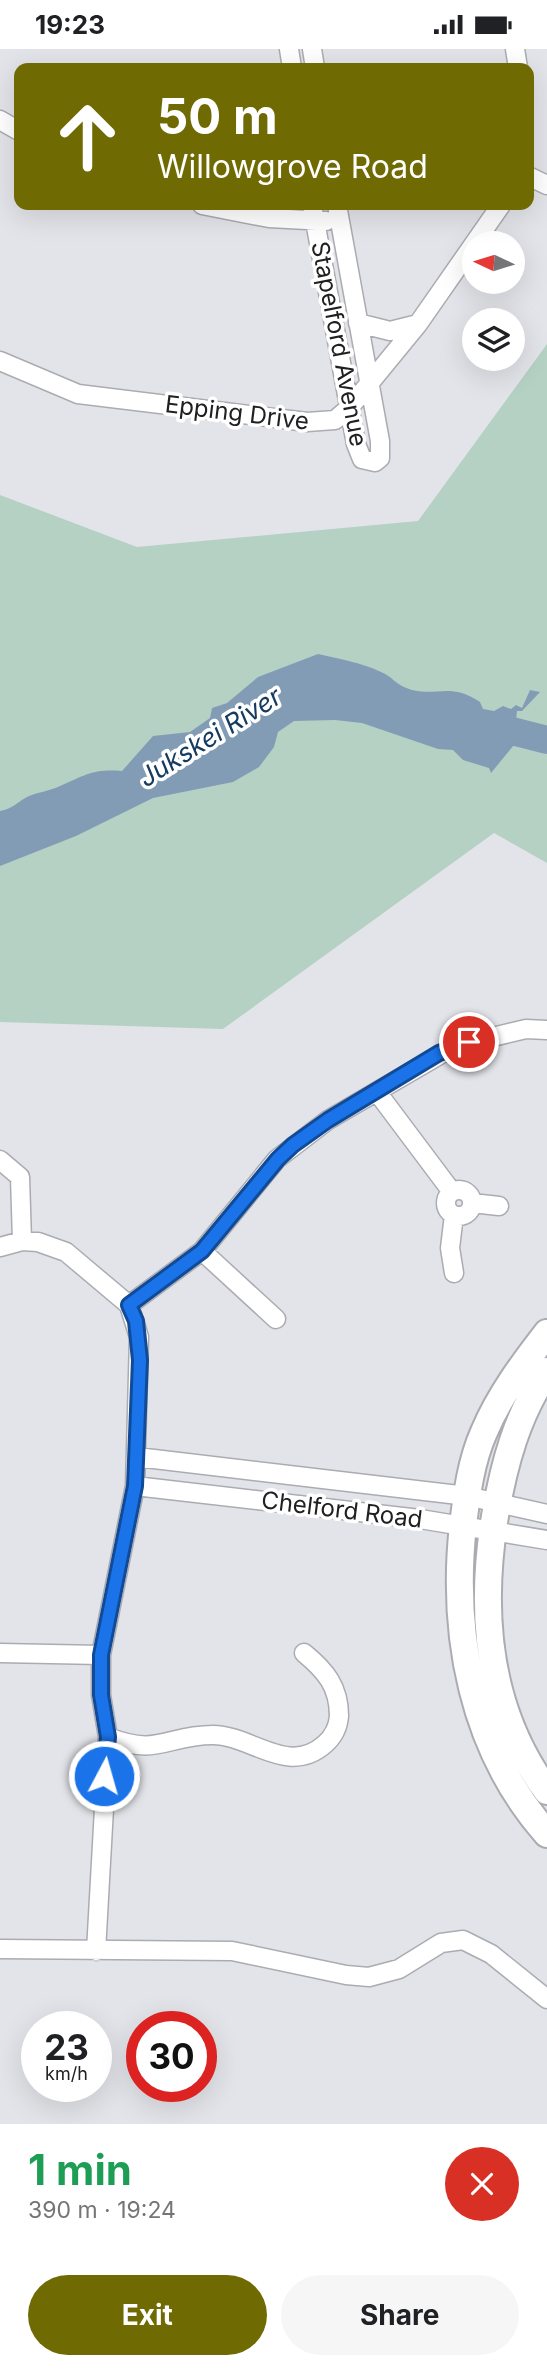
<!DOCTYPE html>
<html lang="en">
<head>
<meta charset="utf-8">
<style>
	body { margin:0; font-family:Inter,sans-serif; background:#f6f6f6; color:#202124; height:100vh; display:flex; flex-direction:column; font-size:26px; white-space:nowrap }
	* { box-sizing:border-box; margin:0 }
	p { font-size:23px; color:#757577 }
	.icon { flex:none; width:38px; height:38px; fill:none; stroke:currentColor; stroke-width:2; stroke-linecap:round; stroke-linejoin:round }
	.map { position:relative; height:2075px; overflow:hidden }
	.sheet { display:flex; flex-direction:column; background:#fff; flex:1 }
	.sheet>* { flex:none }
	.guide { position:absolute; left:14px; top:14px; width:520px; height:147px; border-radius:14px; box-shadow:0 7px 28px #0002; background:#706a03; color:#fff; overflow:hidden }
	.needle { width:46px; rotate:274deg }
	.fabs { position:absolute; left:462px; top:182px; display:grid; gap:14px }
	.fabs a { display:grid; place-items:center; width:63px; height:63px; border-radius:50%; background:#fff; box-shadow:0 7px 28px #0002; font-size:35px }
	.speed { position:absolute; left:21px; top:1962px; display:flex; gap:14px; font-size:35px; font-weight:700; text-align:center }
	.speed>* { display:grid; place-content:center; width:91px; height:91px; border-radius:50%; background:#fff; box-shadow:0 7px 28px #0002; line-height:1 }
	.speed small { font-size:18px; font-weight:400 }
	.speed .limit { border:10px solid #d22; background:#fff; color:#111 }
	.pin { position:absolute; display:grid; place-items:center; width:60px; height:60px; color:#fff; margin:-30px; border:4px solid #fff; border-radius:50%; box-shadow:0 2px 7px #0007 }
	.me { position:absolute; width:77px; margin:-38px; rotate:6deg; stroke-linejoin:round; filter:drop-shadow(0 0 5px #0008) }
	.turn { display:flex; align-items:center; gap:24px; height:147px; padding:0 28px; font-size:32px }
	.turn .icon { width:91px; height:91px; stroke-width:2.5 }
	.turn b { display:block; font-size:49px; line-height:60px }
	.round { display:grid; place-items:center; flex:none; width:74px; height:74px; border-radius:37px; background:#f6f6f6 }
	.overview { display:flex; align-items:center; justify-content:space-between; height:119px; padding:0 28px }
	h1 { font-size:42px; font-weight:700; line-height:52px; color:#1e9e55 }
	.action { display:flex; gap:14px; margin-top:auto; padding:14px 28px }
	.action a { flex:1; height:80px; border-radius:42px; background:#706a03; color:#fff; font-size:28px; font-weight:700; line-height:80px; text-align:center }
	.action a+a { background:#f6f6f6; color:#202124 }
	.status { display:flex; justify-content:space-between; align-items:center; height:49px; padding:0 35px; background:#fff; direction:ltr }
	.status svg { height:19px; fill:currentColor }
	.map>svg:first-child { display:block }
</style>
</head>
<body>
<div class="status"><b>19:23</b><svg viewBox="0 0 49 12"><path d="M0 12V9h3v3zM5 12V6h3v6zM10 12V3h3v9zM15 12V0h3v12zM26 1h20v11H26zM47 4h2v5h-2z"/></svg></div>
<div class="map">
<svg width="547" height="2075" viewBox="0 0 547 2075">
	<rect width="100%" height="100%" fill="#e3e4e9"/>
	<path fill="#b5d1c3" d="M547 295V814L494 784 223 980 0 973V446L137 498 418 472Z"/>
	<path fill="#839cb6" d="M318 605C339 610 360 613 381 623 390 626 396 635 404 638 433 651 448 631 480 653L483 660 494 662 503 657 511 660 516 656 522 659 530 641 540 643 522 662H517L516 671 527 680 491 724 489 719 463 711 453 701 438 700 362 674 335 671 294 672 278 683 274 698 259 718 233 733 153 749 76 787 0 817V762C13 760 18 752 29 747 38 743 50 742 60 737 86 726 92 720 122 722L153 687 190 683 210 669 212 659 227 654 258 628Z"/>
	<g fill="none" stroke-linecap="round" stroke-linejoin="round">
		<path stroke="#839cb6" stroke-width="28" d="M485 675 547 691"/>
		<g stroke="#abacb1" stroke-width="21">
			<path id="street" d="M289 0 292 19
				M312 0 315 19
				M515 0 518 19
				M0 71 19 82
				M528 127 547 136
				M202 156 269 169 326 172
				M312 156 356 395 362 410 375 413 380 409V392L337 156
				M358 274 390 282 418 275
				M0 312 78 345 307 373 335 371 350 358 418 275 501 156
				M377 1043 452 1143
				M0 1111 20 1128 22 1192
				M446 1154a13 13 0 1 1 26 0a13 13 0 1 1-26 0Z
				M472 1154 499 1157
				M0 1198 22 1192 38 1193 66 1203 129 1256 139 1288 135 1437 101 1606V1646L108 1688 96 1902
				M202 1202 276 1270
				M454 1224 450 1199 454 1166
				M129 1256 202 1202 277 1110 328 1071 455 997 526 980 547 981
				M137 1408 467 1447 547 1465
				M135 1437 420 1470 547 1491
				M0 1604 101 1606
				M108 1688C159 1708 166 1686 213 1686 251 1686 288 1728 325 1695 333 1688 338 1679 339 1667 339 1638 326 1622 304 1604
				M0 1900 232 1902 346 1926 369 1928 399 1920 441 1894 463 1891 491 1905 547 1950"/>
		</g>
		<g stroke="#abacb1" stroke-width="30">
			<path id="secondary" d="M547 1284C523 1315 499 1347 484 1383 471 1412 467 1444 463 1476 451 1586 472 1700 547 1785
				M547 1322C517 1366 504 1415 495 1467 479 1564 487 1661 547 1742"/>
		</g>
		<use href="#street" stroke="#fff" stroke-width="18"/>
		<use href="#secondary" stroke="#fff" stroke-width="26"/>
	</g>
	<g fill="none" stroke-linecap="round" stroke-linejoin="round">
		<g stroke="#114b97" stroke-width="18">
			<path id="route" d="M104 1727 108 1688 101 1646V1606L135 1437 140 1311 136 1272 129 1256 202 1202 278 1110 293 1096 328 1071 439 1004 469 993"/>
		</g>
		<use href="#route" stroke="#1a73e8" stroke-width="12"/>
	</g>
	<g text-anchor="middle" stroke-width="7" stroke-linejoin="round" paint-order="stroke">
		<g font-size="24" fill="#202022" stroke="#fff">
			<text transform="translate(339 295) rotate(79)" y="8">Stapelford Avenue</text>
			<text transform="translate(237 364) rotate(7)" y="8">Epping Drive</text>
			<text transform="translate(342 1461) rotate(7)" y="8">Chelford Road</text>
		</g>
		<g font-size="26" font-style="italic" fill="#153b60" stroke="#fff">
			<text transform="translate(210 688) rotate(-32)" y="9">Jukskei River</text>
		</g>
	</g>
</svg>
<div class="fabs">
<a><svg class="needle" viewBox="-14 -14 28 28"><path d="M0-13l5 13h-10z" fill="#e53935"/><path d="M0 13l5-13h-10z" fill="#757577"/></svg></a>
<a><svg class="icon" aria-label="layers" viewBox="0 0 24 24"><path d="M12 4l9 5-9 5-9-5zM3 14l9 5 9-5"/></svg></a>
</div>
<div class="speed"><div>23<small>km/h</small></div><div class="limit">30</div></div>
<div class="pin" style="left:469px;top:993px;background:#d93025"><svg class="icon" aria-label="arrive" viewBox="0 0 24 24"><path d="M6 21V4h12l-3 4 3 4H6"/></svg></div>
<svg class="me" style="left:104px;top:1727px" viewBox="-20 -20 40 40"><circle r="17" fill="#1a73e8" stroke="#fff" stroke-width="3"/><path d="M0-11L8 9 0 5-8 9z" fill="#fff"/></svg>
<div class="guide">
<div class="turn"><svg class="icon" aria-label="ahead" viewBox="0 0 24 24"><path d="M12 20V5M6 11l6-6 6 6"/></svg><div><b>50 m</b>Willowgrove Road</div></div>
</div>
</div>
<section class="sheet">
<div class="overview"><div><h1>1 min</h1><p>390 m · 19:24</p></div><a class="round" style="background:#d93025;color:#fff"><svg class="icon" aria-label="close" viewBox="0 0 24 24"><path d="M6 6l12 12M18 6L6 18"/></svg></a></div>
<div class="action"><a>Exit</a><a>Share</a></div>
</section>
</body>
</html>
